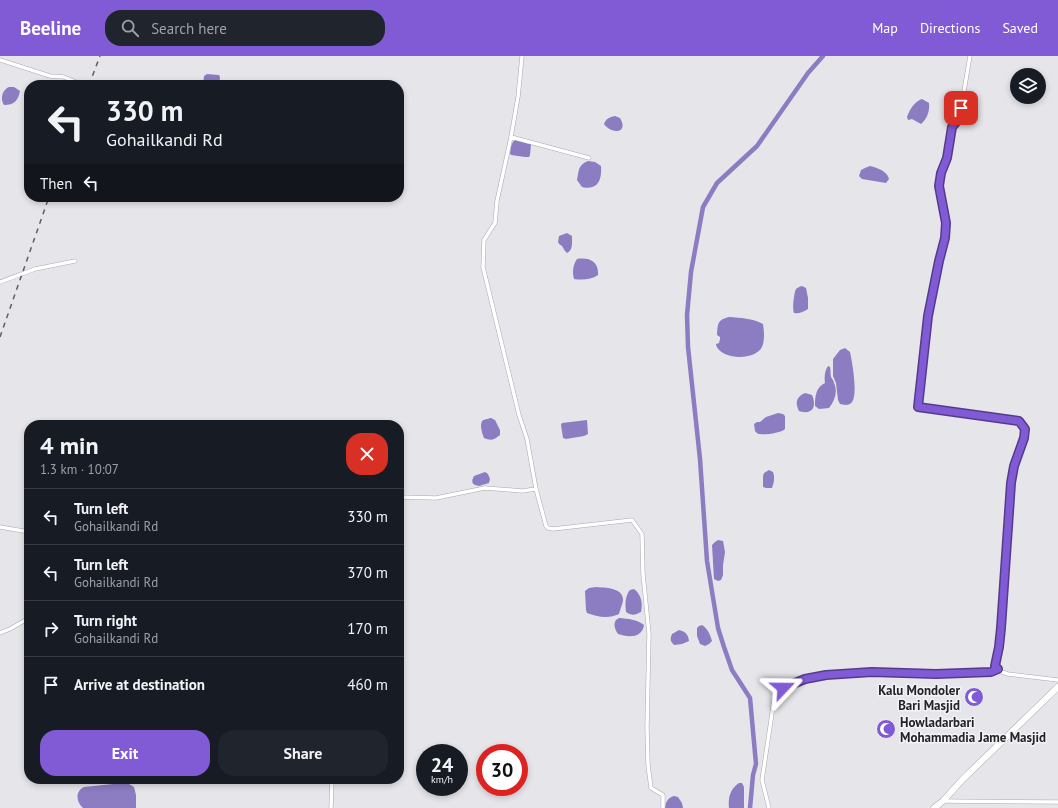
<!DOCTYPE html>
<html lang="en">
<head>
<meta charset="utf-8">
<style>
	body { margin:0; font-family:"PT Sans",sans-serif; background:#20242c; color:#f1f3f6; height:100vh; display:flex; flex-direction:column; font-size:15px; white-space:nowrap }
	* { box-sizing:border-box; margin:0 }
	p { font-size:13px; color:#9ea1a6 }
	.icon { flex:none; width:22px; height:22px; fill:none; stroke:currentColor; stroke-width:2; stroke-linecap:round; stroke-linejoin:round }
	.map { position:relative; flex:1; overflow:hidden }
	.details { position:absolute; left:24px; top:364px; width:380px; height:364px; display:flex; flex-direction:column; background:#171b24; border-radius:16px; box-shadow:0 2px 6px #0003 }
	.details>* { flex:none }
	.hud { position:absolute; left:24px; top:24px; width:380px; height:122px; border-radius:16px; box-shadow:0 2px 6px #0003; background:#171b24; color:#f1f3f6; overflow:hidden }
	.fabs { position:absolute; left:1010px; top:12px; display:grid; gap:8px }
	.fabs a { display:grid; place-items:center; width:36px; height:36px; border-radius:50%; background:#171b24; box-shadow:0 2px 6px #0003; font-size:20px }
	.speed { position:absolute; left:416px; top:688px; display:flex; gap:8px; font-size:20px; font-weight:700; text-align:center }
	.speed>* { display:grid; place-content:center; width:52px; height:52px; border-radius:50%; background:#171b24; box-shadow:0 2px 6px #0003; line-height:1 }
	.speed small { font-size:10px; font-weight:400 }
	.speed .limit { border:6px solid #d22; background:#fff; color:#111 }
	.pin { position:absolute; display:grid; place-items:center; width:34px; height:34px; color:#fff; margin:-17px; border-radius:8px; box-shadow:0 2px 6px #0006 }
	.me { position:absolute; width:44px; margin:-22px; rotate:67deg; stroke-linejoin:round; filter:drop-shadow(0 0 3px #0008) }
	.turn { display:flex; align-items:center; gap:14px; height:84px; padding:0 16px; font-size:18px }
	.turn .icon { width:52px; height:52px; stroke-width:2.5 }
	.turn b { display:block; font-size:28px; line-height:34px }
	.then { display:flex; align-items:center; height:38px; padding:0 16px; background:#0003; gap:8px; font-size:15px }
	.round { display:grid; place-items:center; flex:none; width:42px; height:42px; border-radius:16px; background:#20242c }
	.overview { display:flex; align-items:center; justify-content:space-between; height:68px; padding:0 16px }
	h1 { font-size:24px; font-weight:600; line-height:30px }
	.primary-button { display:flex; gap:8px; margin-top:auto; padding:8px 16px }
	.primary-button a { flex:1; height:46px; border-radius:16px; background:#815bd5; color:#fff; font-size:16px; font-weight:600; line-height:46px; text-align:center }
	.primary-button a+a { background:#20242c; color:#f1f3f6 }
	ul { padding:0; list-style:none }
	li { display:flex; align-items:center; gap:12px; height:56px; padding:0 16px; border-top:1px solid #363941 }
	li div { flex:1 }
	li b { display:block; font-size:15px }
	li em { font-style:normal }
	header { display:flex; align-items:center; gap:24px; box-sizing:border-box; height:56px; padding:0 20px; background:#815bd5; color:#fff }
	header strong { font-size:19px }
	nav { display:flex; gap:22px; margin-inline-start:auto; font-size:14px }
	.search { width:280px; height:36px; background:#20242c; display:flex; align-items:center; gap:10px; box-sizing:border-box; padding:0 14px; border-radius:16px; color:#9ea1a6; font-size:15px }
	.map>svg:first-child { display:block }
</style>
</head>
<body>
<header>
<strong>Beeline</strong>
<div class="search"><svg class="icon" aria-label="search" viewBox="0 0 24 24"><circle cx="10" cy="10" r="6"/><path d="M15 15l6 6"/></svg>Search here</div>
<nav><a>Map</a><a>Directions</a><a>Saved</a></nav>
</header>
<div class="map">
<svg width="1058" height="752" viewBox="0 0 1058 752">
	<rect width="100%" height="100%" fill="#e6e5ea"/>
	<path fill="#8c7cc1" d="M207 18 219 19 220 21 219 29H203L204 20Z
		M9 31H14L20 35C18 45 14 49 4 49 0 43 2 34 9 31Z
		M922 43 929 47C930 55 927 63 921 68L912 63 908 64 907 61C910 53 914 46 922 43Z
		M615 60 620 62C629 77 612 79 604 68 606 63 609 61 615 60Z
		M515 84H518L531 88 530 99 529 101H525L511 99 510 97C511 92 511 87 515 84Z
		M588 105 595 106 601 110C602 124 598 135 582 131L577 124C579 114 578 109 588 105Z
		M870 110C878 112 887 115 889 123L886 127 862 123 859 120 861 114 865 112Z
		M567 177 572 180C572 187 573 194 567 197 564 195 564 192 561 189H560L558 186 559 180Z
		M577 203C589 201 599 205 598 219 591 224 582 224 574 223 572 216 573 209 577 203Z
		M802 230 806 232 808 242V253C803 256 799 258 794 257 792 253 794 237 796 233 799 231 799 231 802 230Z
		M729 261C741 262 752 262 763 268 764 275 765 284 762 291 755 305 721 304 716 289V288L719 287 720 283V281L717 279C718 268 717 264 729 261Z
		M845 292 850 296C852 305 858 338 852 346 849 350 844 349 840 348L838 344 836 327 833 320V303L840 294Z
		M828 310 830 311C831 314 830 318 831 321 832 323 834 325 834 327 838 336 835 344 829 352L819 353 815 350C815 340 816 331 825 327 824 321 825 314 828 310Z
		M805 337 812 339C814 343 816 352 810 355 807 357 802 356 799 355 795 347 796 341 805 337Z
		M778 357 783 358 785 360V373C781 377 766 379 760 378 757 378 757 377 755 375L754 368 757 366H760L766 361Z
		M491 362 495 364 500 374V379C494 384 491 385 484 382 482 377 479 368 483 364 484 364 490 362 491 362Z
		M587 364 588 378 584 380 566 383 563 382 561 369 562 367Z
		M769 414 773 416C775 421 774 427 772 432H766L763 431V420L764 417Z
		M485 416 488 418 490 423 489 427 479 430 475 429C471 427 472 424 474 420Z
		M718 484 723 485 725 496 723 509V519L721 524 718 525 714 523 712 489 715 486Z
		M596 531C605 532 624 531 623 545 622 549 620 554 619 558 609 563 597 561 587 557L586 554 585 535 589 532Z
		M634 533C641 538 643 547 641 556 635 559 632 560 626 556 625 549 625 540 630 534Z
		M619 562C629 563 636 563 644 569 642 583 627 581 618 578 615 573 613 569 616 564Z
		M702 569C708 573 710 578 712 585L709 588 705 590 700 588 697 580V572L699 570Z
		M679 574C686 576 688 578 689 585L682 588 674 589C670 585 670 583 672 578Z
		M739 727H742L744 731V752H729C728 742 730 733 739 727Z
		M113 728H129L134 731 136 739V752H83C76 746 75 735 84 731Z
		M674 740 678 741 682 747 683 752H665C666 745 668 742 674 740Z"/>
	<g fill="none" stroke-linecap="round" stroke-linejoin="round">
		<path stroke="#8c7cc1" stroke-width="4.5" d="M750 752 753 719 756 708 750 642 732 614 724 591 718 572 707 505 700 403 688 291 687 259 691 216 703 151 717 127 757 90 808 17 823 0"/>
		<g stroke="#a9a8ad" stroke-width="4.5">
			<path id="street" d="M522 0 518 41 511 81 497 145 495 167 484 184 483 211 519 359 527 383 536 433 546 470 548 472 553 473 632 464 642 478 643 518 649 578 647 671 648 709 651 732 663 739V752
				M970 0 963 41 958 64 952 71 947 102 941 117 939 130 946 167 945 182 939 205 928 260 918 351 1019 365 1025 373 1024 382 1014 410 1011 427 1001 572 999 591 995 610 999 615 1008 618 1058 624
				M0 4 50 20 64 21 83 29
				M511 81 589 102
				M0 226 35 213 75 205
				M399 441 436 442 485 432 522 435 536 433
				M0 471 29 476
				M0 577 10 573 29 562
				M943 745 1058 746
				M331 752 332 723
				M769 752 762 724 774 644 783 632 805 623 826 619 872 616 936 618 991 616 998 613"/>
		</g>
		<g stroke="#a9a8ad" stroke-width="7">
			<path id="highway" d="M934 752 943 745 963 723 1058 631"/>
		</g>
		<use href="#street" stroke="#fff" stroke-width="3.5"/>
		<use href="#highway" stroke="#fff" stroke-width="6"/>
		<path stroke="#5f5e61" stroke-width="1.5" stroke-dasharray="5 5" stroke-linecap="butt" d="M89 29 100 0
			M0 281 49 141"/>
	</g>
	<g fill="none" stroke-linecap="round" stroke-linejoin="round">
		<g stroke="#543b8a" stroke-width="10">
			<path id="route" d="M783 632 805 623 826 619 872 616 936 618 991 616 998 613 995 610 999 591 1001 572 1011 427 1014 410 1024 382 1025 373 1019 365 918 351 928 260 939 205 945 182 946 167 939 130 941 117 947 102 952 71 958 64 961 52"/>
		</g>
		<use href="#route" stroke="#815bd5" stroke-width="7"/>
	</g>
	<defs>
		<g id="mosque-disc" transform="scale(1)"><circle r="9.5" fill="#815bd5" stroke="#f3f2f7"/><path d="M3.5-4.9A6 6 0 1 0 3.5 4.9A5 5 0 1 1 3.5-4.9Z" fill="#fff"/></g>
	</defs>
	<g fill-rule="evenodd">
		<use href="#mosque-disc" x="974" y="641"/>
		<use href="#mosque-disc" x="886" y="673"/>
	</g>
	<g text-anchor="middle" stroke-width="3" stroke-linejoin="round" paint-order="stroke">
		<g font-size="13" font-weight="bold" fill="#232224" stroke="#f3f2f7" text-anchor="end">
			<text x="960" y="639">Kalu Mondoler<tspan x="960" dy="15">Bari Masjid</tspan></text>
			<text x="900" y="671" text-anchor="start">Howladarbari<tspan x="900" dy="15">Mohammadia Jame Masjid</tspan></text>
		</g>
	</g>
</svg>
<div class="fabs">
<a><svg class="icon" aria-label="layers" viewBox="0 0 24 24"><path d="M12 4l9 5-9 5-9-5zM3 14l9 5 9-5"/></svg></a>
</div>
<div class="speed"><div>24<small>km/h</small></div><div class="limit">30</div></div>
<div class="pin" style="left:961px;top:52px;background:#d93025"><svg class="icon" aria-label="arrive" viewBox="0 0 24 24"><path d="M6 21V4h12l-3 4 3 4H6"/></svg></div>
<svg class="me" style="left:783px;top:632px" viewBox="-20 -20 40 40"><path d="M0-17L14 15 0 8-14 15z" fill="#815bd5" stroke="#fff" stroke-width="4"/></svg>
<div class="hud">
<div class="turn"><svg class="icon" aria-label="left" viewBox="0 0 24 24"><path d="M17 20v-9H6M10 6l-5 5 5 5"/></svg><div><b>330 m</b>Gohailkandi Rd</div></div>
<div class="then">Then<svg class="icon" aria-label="left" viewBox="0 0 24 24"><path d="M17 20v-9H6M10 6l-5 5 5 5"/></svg></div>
</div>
<section class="details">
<div class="overview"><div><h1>4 min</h1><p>1.3 km · 10:07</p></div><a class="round" style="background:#d93025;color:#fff"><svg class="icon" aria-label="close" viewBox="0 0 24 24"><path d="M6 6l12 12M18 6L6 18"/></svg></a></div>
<ul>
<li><svg class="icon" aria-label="left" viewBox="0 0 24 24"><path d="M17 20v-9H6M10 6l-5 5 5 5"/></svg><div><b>Turn left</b><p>Gohailkandi Rd</p></div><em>330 m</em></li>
<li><svg class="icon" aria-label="left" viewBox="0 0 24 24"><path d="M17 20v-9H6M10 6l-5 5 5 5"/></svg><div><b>Turn left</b><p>Gohailkandi Rd</p></div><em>370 m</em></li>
<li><svg class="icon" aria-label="right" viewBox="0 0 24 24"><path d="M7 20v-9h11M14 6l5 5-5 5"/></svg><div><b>Turn right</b><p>Gohailkandi Rd</p></div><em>170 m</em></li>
<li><svg class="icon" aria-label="arrive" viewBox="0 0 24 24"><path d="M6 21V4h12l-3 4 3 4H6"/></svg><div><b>Arrive at destination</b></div><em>460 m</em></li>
</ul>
<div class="primary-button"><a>Exit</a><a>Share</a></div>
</section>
</div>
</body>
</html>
